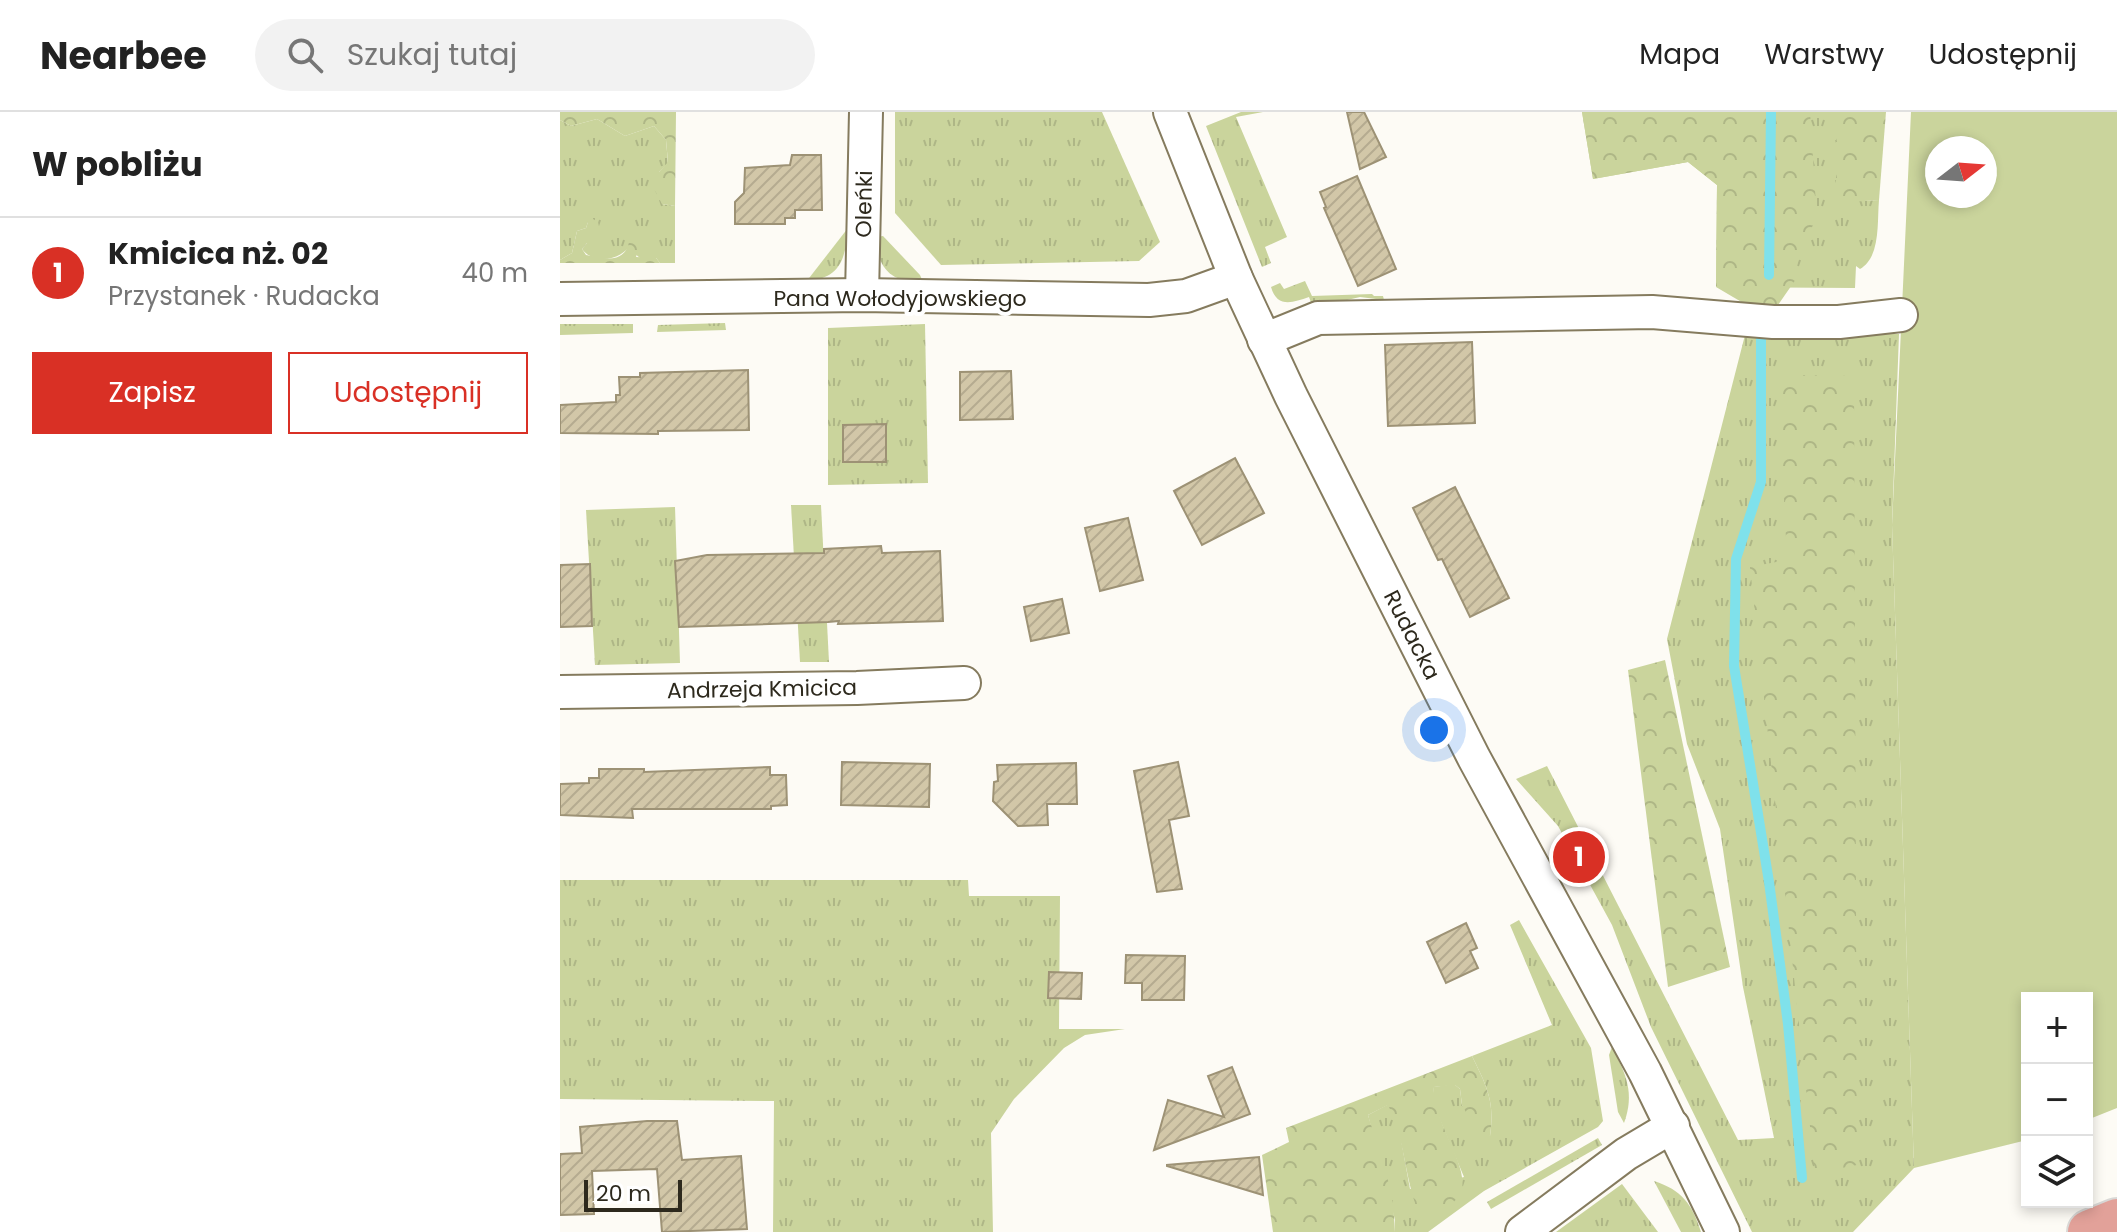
<!DOCTYPE html>
<html lang="pl">
<head>
<meta charset="utf-8">
<style>
	:root { --surface:#fff; --page:#f2f2f2; --text:#222; --muted:#767676; --line:#e0e0e0; --accent:#d93025 }
	body { margin:0; font-family:Poppins,sans-serif; background:var(--page); color:var(--text) }
	.controls { position:absolute; right:24px; bottom:24px; display:grid; overflow:hidden; border-radius:0px; box-shadow:0 4px 12px #0003 }
	.controls button { width:72px; height:72px; display:grid; place-items:center; padding:0; border:0; border-bottom:2px solid var(--line); background:var(--surface); color:var(--text); font:40px sans-serif }
	.compass { position:absolute; left:1365px; top:24px; width:72px; height:72px; border-radius:50%; background:var(--surface); box-shadow:0 4px 12px #0003; rotate:73deg }
	.scale { position:absolute; left:24px; bottom:20px; width:98px; box-sizing:border-box; padding-left:8px; border:4px solid #2d291d; border-top:0; font-size:22px; line-height:28px; white-space:nowrap; color:#2d291d; -webkit-text-stroke:6px #fff; paint-order:stroke }
	.you { position:absolute; left:874px; top:618px; width:28px; height:28px; margin:-20px; border:6px solid #fff; border-radius:50%; background:#1a73e8; box-shadow:0 0 0 12px #1a73e833 }
	.badge { display:grid; place-items:center; width:52px; height:52px; border-radius:50%; background:var(--accent); color:#fff; font-size:26px; font-weight:700 }
	.pin { position:absolute; translate:-50% -50%; border:4px solid #fff; box-shadow:0 2px 8px #0006 }
	.list { margin:0; padding:0; list-style:none }
	h2 { display:flex; justify-content:space-between; align-items:center; height:104px; margin:0; padding:0 32px; font-size:34px }
	h2 small { font-size:26px; font-weight:400; color:var(--muted) }
	.list li { display:grid; grid-template-columns:52px 1fr auto; gap:24px; align-items:center; box-sizing:border-box; height:112px; padding:0 32px; border-top:2px solid var(--line) }
	.list b { display:block; font-size:30px; white-space:nowrap }
	.list p { margin:0; font-size:26px; white-space:nowrap; color:var(--muted) }
	.list em { font-size:26px; font-style:normal; color:var(--muted) }
	.actions { display:flex; gap:16px; padding:24px 32px }
	.actions a { flex:1; padding:18px 0; border:2px solid var(--accent); border-radius:0px; text-align:center; font-size:28px; color:var(--accent) }
	.actions .main { background:var(--accent); color:#fff }
	.icon { flex:none; width:44px; height:44px; fill:none; stroke:currentColor; stroke-width:2; stroke-linecap:round; stroke-linejoin:round }
	.map { position:relative; flex:none; width:1557px; height:1120px; overflow:hidden }
	header { display:flex; align-items:center; gap:48px; box-sizing:border-box; height:112px; padding:0 40px; background:var(--surface); border-bottom:2px solid var(--line) }
	header strong { font-size:38px }
	nav { display:flex; gap:44px; margin-inline-start:auto; font-size:28px }
	.search { width:560px; height:72px; background:var(--page); display:flex; align-items:center; gap:20px; box-sizing:border-box; padding:0 28px; border-radius:44px; color:var(--muted); font-size:30px }
	main { display:flex }
	aside { flex:1; background:var(--surface) }
	.map>svg:first-child { display:block }
</style>
</head>
<body>
<header>
<strong>Nearbee</strong>
<div class="search"><svg class="icon" aria-label="search" viewBox="0 0 24 24"><circle cx="10" cy="10" r="6"/><path d="M15 15l6 6"/></svg>Szukaj tutaj</div>
<nav><a>Mapa</a><a>Warstwy</a><a>Udostępnij</a></nav>
</header>
<main>
<aside>
<h2>W pobliżu<small></small></h2>
<ul class="list">
<li><span class="badge">1</span><div><b>Kmicica nż. 02</b><p>Przystanek · Rudacka</p></div><em>40 m</em></li>
</ul>
<div class="actions"><a class="main">Zapisz</a><a>Udostępnij</a></div>
</aside>
<div class="map">
<svg width="1557" height="1120" viewBox="0 0 1557 1120">
	<defs>
		<pattern id="grass-tufts" width="24" height="20" patternUnits="userSpaceOnUse" patternTransform="scale(2)"><rect width="24" height="20" fill="#cad49c"/><path d="M3 7l-1-3M5 7V3M7 7l1-3M15 17l-1-3M17 17v-4M19 17l1-3" fill="none" stroke="#aeb686"/></pattern>
		<pattern id="forest-crowns" width="20" height="18" patternUnits="userSpaceOnUse" patternTransform="scale(2)"><rect width="20" height="18" fill="#cad49c"/><path d="M2 6a3 3 0 1 1 6 0M12 15a3 3 0 1 1 6 0" fill="none" stroke="#aeb686"/></pattern>
		<pattern id="building-hatch" width="6" height="6" patternUnits="userSpaceOnUse" patternTransform="scale(2)"><rect width="6" height="6" fill="#d2c7a8"/><path d="M-1 1l2-2M0 6l6-6M5 7l2-2" fill="none" stroke="#b5ab90"/></pattern>
	</defs>
	<rect width="100%" height="100%" fill="#fdfbf5"/>
	<g fill="url(#grass-tufts)">
		<polygon points="335,0 542,0 600,130 579,149 381,153 335,101"/>
		<polygon points="681,0 703,0 676,5 727,125 705,135 711,151 702,155 646,14"/>
		<path d="M1022,0H1301L1299,89L1319,88C1317,110 1321,145 1300,157L1296,154L1295,176L1156,175L1157,73L1128,50L1033,67Z"/>
		<path d="M37,7L65,24L94,14L106,28L108,51L99,60L102,92L115,94V151H100L96,146H80L68,136C57,149 33,152 22,137L27,131L28,110L26,116L17,119L12,141L0,148V8L11,14Z"/>
		<path d="M288,116C285,147 282,165 246,170Z"/>
		<path d="M323,124L360,163L363,170C330,171 318,156 315,125Z"/>
		<path d="M745,169L752,184L812,182L814,184H823L824,188L800,185L753,196L749,185C732,191 717,196 711,175L720,171L724,177Z"/>
		<polygon points="165,211 166,218 97,220 98,213"/>
		<polygon points="0,212 73,212 73,221 0,223"/>
		<polygon points="365,212 368,371 268,373 268,216"/>
		<polygon points="1339,222 1332,413 1354,1056 1293,1120 1192,1120 1091,915 1052,813 998,714 956,667 987,654 1178,1028 1214,1026 1183,875 1160,717 1127,632 1107,527 1185,223"/>
		<polygon points="231,393 261,393 269,550 240,550"/>
		<polygon points="115,395 120,551 35,553 26,398"/>
		<polygon points="0,768 408,768 409,784 500,784 499,917 565,917 525,923 504,936 454,987 431,1021 433,1120 213,1120 214,989 0,987"/>
		<path d="M959,808L1031,936L1043,1009L1038,1015L924,1079L868,1120H834L835,1108L808,1003L829,992L839,1017L850,1077L904,1065L873,991L874,975L894,972L900,977L902,993L930,1024C935,989 927,975 912,944L992,913L950,813Z"/>
		<path d="M1052,935C1066,962 1075,981 1064,1011L1058,1000L1049,943Z"/>
		<polygon points="1038,1026 1042,1033 931,1097 927,1090"/>
		<path d="M1094,1069C1122,1078 1132,1092 1141,1120H1121Z"/>
		<polygon points="1062,1072 1098,1120 996,1120"/>
	</g>
	<g fill="url(#forest-crowns)">
		<polygon points="0,0 116,0 115,94 102,92 93,75 99,60 108,50 106,28 94,14 65,24 37,7 11,14 0,8"/>
		<polygon points="1022,0 1250,0 1257,108 1239,133 1236,167 1218,193 1190,195 1156,175 1157,73 1128,50 1033,67"/>
		<polygon points="1276,0 1326,0 1319,88 1276,91"/>
		<path d="M16,102L28,104L38,110L40,119L37,128L27,131L22,137L26,143C43,146 64,153 69,130H76L79,136L76,145L96,146L100,151H0V148L12,141L17,119L26,116L28,110L15,108L12,105Z"/>
		<polygon points="1218,263 1294,264 1297,1053 1255,1061 1190,455 1227,448"/>
		<polygon points="1105,548 1170,855 1108,875 1068,558"/>
		<path d="M912,944C927,975 935,989 930,1024L918,1022L902,993L900,977L895,973L874,975C871,1008 913,1057 900,1082C897,1088 888,1095 883,1100L858,1099C844,1064 845,1026 828,993L808,1003C819,1040 837,1082 834,1120H713L702,1043L729,1030L726,1016Z"/>
	</g>
	<path fill="#cad49c" fill-rule="evenodd" d="M1351,0H1557V996L1527,1008V886H1467V1028L1354,1056L1332,413ZM1377,36H1425V84H1377Z"/>
	<g fill="none" stroke-linecap="round" stroke-linejoin="round">
		<g stroke="#7fe1eb" stroke-width="10">
			<polyline points="1209,163 1211,0"/>
			<polyline points="1201,227 1201,370 1176,447 1174,554 1209,770 1228,912 1242,1066"/>
		</g>
	</g>
	<g fill="url(#building-hatch)" stroke="#9d9275" stroke-width="2">
		<polygon points="787,0 804,0 826,45 800,57"/>
		<polygon points="232,43 261,43 262,98 235,98 235,106 225,106 225,112 175,112 175,90 184,81 185,56 230,53"/>
		<polygon points="797,64 836,157 798,174 764,96 766,95 760,80"/>
		<polygon points="912,230 915,311 828,314 825,233"/>
		<polygon points="188,258 189,318 98,319 98,322 0,321 0,293 56,290 56,283 60,283 59,265 80,265 80,261"/>
		<polygon points="451,259 453,307 400,308 400,260"/>
		<polygon points="326,312 326,350 283,350 283,313"/>
		<polygon points="675,346 704,401 642,433 614,379"/>
		<polygon points="895,375 949,486 910,505 882,447 878,448 853,396"/>
		<polygon points="568,406 583,468 540,479 525,416"/>
		<polygon points="321,434 322,441 380,439 383,509 278,512 279,509 268,510 119,515 115,449 147,443 264,441 264,437"/>
		<polygon points="30,452 32,514 0,515 0,453"/>
		<polygon points="502,487 509,521 471,529 464,495"/>
		<polygon points="282,650 370,652 369,695 281,693"/>
		<polygon points="618,650 629,704 609,708 622,777 597,780 574,659"/>
		<polygon points="516,651 517,692 487,692 488,713 458,714 433,689 434,670 438,669 437,653"/>
		<polygon points="210,655 210,663 226,663 227,693 211,694 211,697 72,697 73,706 0,703 0,672 29,671 29,666 39,666 39,657 84,657 84,660"/>
		<polygon points="906,811 917,836 910,839 918,856 886,871 867,830"/>
		<polygon points="566,843 625,844 624,888 582,888 582,871 565,871"/>
		<polygon points="489,860 522,861 521,887 488,886"/>
		<polygon points="672,955 690,1002 594,1038 608,988 664,1005 648,964"/>
		<polygon points="87,1009 117,1009 122,1048 181,1044 187,1117 102,1120 97,1057 32,1059 34,1102 0,1103 0,1042 22,1041 20,1015"/>
		<polygon points="699,1045 703,1083 607,1054 607,1053"/>
	</g>
	<g fill="none" stroke-linecap="round" stroke-linejoin="round">
		<defs>
			<g id="street">
				<polyline points="610,0 676,166 731,284 914,646 1085,960 1163,1120"/>
				<polyline points="302,183 306,0"/>
				<polyline points="0,187 302,183 589,188 626,184 676,166"/>
				<polyline points="704,228 758,206 1092,200 1213,210 1279,210 1341,203"/>
				<polyline points="0,580 297,576 404,571"/>
				<polyline points="962,1120 1066,1042 1113,1014"/>
			</g>
			<polyline id="primary" points="1530,1120 1557,1109"/>
		</defs>
		<use href="#street" stroke="#857b5e" stroke-width="36"/>
		<use href="#primary" stroke="#d9d8d6" stroke-width="48"/>
		<use href="#street" stroke="#fff" stroke-width="32"/>
		<use href="#primary" stroke="#e2a199" stroke-width="44"/>
	</g>
	<g text-anchor="middle" dominant-baseline="central" stroke-width="8" stroke-linejoin="round" paint-order="stroke">
		<g font-size="22" fill="#2d291d" stroke="#fff">
			<text transform="translate(304 92) rotate(-89)">Oleńki</text>
			<text x="340" y="186">Pana Wołodyjowskiego</text>
			<text transform="translate(852 523) rotate(63)">Rudacka</text>
			<text transform="translate(202 577) rotate(-1)">Andrzeja Kmicica</text>
		</g>
	</g>
</svg>
<div class="controls">
<button>+</button>
<button>−</button>
<button><svg class="icon" aria-label="layers" viewBox="0 0 24 24"><path d="M12 4l9 5-9 5-9-5zM3 14l9 5 9-5"/></svg></button>
</div>
<svg class="compass" viewBox="-18 -18 36 36"><path d="M0-13l5 13h-10z" fill="#e53935"/><path d="M0 13l5-13h-10z" fill="#767676"/></svg>
<div class="scale">20 m</div>
<div class="you"></div>
<div class="pin badge" style="left:1019px;top:745px">1</div>
</div>
</main>
</body>
</html>
